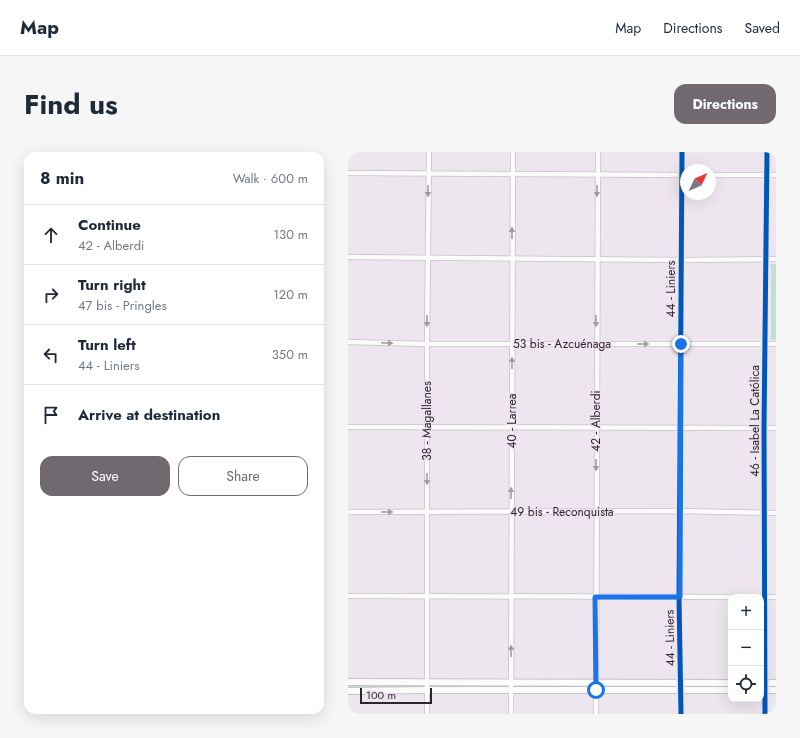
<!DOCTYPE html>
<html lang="en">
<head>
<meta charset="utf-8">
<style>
	:root { --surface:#fff; --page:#f6f6f7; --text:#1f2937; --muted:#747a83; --line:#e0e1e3; --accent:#706a70 }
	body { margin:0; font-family:Jost,sans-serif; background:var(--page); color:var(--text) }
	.controls { position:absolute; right:12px; bottom:12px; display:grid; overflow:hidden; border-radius:8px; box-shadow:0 4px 16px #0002 }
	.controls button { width:36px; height:36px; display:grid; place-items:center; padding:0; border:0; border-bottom:1px solid var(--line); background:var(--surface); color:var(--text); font:20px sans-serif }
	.compass { position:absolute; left:332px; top:12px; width:36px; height:36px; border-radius:50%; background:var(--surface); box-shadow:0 4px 16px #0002; rotate:46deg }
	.scale { position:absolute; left:12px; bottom:10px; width:72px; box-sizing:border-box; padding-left:4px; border:2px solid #2c272c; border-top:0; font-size:11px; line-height:14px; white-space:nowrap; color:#2c272c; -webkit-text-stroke:3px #f0e3f1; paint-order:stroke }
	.stop { position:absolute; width:12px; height:12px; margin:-9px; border:3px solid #1a73e8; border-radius:50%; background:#fff }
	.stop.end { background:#1a73e8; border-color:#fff; box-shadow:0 1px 4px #0008 }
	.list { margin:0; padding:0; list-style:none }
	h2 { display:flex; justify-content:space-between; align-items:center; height:52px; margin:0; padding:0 16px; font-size:17px }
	h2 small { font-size:13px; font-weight:400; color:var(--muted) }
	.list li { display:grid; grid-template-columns:26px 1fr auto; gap:12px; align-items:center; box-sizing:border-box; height:60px; padding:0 16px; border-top:1px solid var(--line) }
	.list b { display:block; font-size:15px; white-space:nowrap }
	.list p { margin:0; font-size:13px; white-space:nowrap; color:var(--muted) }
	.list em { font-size:13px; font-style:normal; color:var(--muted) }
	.actions { display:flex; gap:8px; padding:12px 16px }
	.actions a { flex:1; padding:9px 0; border:1px solid var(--accent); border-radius:12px; text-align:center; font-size:14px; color:var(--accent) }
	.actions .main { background:var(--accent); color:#fff }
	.icon { flex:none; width:22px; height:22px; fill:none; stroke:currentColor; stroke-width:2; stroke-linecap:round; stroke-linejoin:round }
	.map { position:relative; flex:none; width:428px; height:562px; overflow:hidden; border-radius:12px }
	header { display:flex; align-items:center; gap:24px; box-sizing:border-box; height:56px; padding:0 20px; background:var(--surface); border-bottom:1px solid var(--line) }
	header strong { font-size:19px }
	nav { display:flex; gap:22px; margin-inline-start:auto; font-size:14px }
	.intro { display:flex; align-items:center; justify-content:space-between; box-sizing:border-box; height:96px; padding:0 24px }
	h1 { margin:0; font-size:28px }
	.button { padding:10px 18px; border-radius:12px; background:var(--accent); color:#fff; font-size:14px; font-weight:700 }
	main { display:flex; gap:24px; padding:0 24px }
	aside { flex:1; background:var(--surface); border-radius:12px; box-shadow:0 4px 16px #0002 }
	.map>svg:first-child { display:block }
</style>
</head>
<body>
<header>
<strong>Map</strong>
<nav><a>Map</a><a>Directions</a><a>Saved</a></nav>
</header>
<div class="intro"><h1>Find us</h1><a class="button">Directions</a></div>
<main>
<aside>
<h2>8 min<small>Walk · 600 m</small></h2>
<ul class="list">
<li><svg class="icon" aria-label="ahead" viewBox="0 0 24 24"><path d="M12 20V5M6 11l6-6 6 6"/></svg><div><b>Continue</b><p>42 - Alberdi</p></div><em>130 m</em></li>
<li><svg class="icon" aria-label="right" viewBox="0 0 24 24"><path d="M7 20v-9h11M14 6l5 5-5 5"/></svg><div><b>Turn right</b><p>47 bis - Pringles</p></div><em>120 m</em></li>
<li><svg class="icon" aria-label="left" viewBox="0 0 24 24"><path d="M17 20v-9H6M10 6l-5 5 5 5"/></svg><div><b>Turn left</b><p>44 - Liniers</p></div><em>350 m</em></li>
<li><svg class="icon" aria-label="arrive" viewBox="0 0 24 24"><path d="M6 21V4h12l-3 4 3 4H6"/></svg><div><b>Arrive at destination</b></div></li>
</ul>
<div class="actions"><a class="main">Save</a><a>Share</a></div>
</aside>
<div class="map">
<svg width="428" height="562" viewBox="0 0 428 562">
	<rect width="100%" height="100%" fill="#ede6ee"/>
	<g fill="#bae3d0">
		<rect x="423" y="112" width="5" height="76"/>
		<rect x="2" y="533" width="69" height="2"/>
		<rect x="86" y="533" width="70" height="2"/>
		<rect x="171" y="533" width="69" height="2"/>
		<polygon points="255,533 325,534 325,536 255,535"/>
	</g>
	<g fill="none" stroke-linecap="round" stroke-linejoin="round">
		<defs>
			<g id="minor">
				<polyline points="0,21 338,23"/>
				<polyline points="362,23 428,23"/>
				<polyline points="0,105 333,108 428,107"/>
				<polyline points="0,190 79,192 428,192"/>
				<polyline points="0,275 428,276"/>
				<polyline points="0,360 332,359 428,361"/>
				<polyline points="0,444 428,445"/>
				<polyline points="79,562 79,192 81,0"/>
				<polyline points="163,562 165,0"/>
				<polyline points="248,562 250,0"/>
				<polyline points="333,562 331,445 334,0"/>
				<polyline points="417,562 416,276 419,0"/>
			</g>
			<g id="secondary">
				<polyline points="0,530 383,531"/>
				<polyline points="413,531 428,531"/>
				<polyline points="413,538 428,538"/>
				<polyline points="0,539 79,538 383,538"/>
			</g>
		</defs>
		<use href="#minor" stroke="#c5c0c6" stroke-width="6"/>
		<use href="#secondary" stroke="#c5c0c6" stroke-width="8"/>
		<g stroke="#cbc9cc" stroke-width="1" stroke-dasharray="1 3" stroke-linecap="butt">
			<polyline points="422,112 428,118"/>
			<polyline points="423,187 428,182"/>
		</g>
		<use href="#minor" stroke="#fcfbfc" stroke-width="4.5"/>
		<use href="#secondary" stroke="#fcfbfc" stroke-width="6"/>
		<defs>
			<g id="cycleway">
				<polyline points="333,562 331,445 334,0"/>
				<polyline points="417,562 416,276 419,0"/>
			</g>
		</defs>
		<use href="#cycleway" stroke="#f0e3f1" stroke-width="8"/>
		<use href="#cycleway" stroke="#0057b8" stroke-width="5"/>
	</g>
	<defs><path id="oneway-solid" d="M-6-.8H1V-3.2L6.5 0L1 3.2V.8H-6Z"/></defs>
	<g fill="#9e9c9e">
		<use href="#oneway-solid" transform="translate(80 39) rotate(91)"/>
		<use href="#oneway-solid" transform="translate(249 39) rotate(91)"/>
		<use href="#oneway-solid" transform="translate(164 81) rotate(-90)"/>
		<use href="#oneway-solid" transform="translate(79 169) rotate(90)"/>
		<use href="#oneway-solid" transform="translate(248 169) rotate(90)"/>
		<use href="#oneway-solid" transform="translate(39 191) rotate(2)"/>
		<use href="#oneway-solid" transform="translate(295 192)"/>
		<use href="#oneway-solid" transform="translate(164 211) rotate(-90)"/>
		<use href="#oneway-solid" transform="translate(248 313) rotate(90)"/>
		<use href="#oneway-solid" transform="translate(79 327) rotate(90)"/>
		<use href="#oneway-solid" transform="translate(163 341) rotate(-89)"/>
		<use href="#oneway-solid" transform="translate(39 360)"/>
		<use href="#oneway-solid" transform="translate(163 499) rotate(-90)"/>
	</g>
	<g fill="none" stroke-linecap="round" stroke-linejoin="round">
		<polyline stroke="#1a73e8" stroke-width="5" points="248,538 247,445 332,445 333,192"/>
	</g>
	<g text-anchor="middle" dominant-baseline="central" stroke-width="3" stroke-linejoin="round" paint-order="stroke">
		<g font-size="12" fill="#2c272c" stroke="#f0e3f1">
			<text transform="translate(323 137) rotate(-90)">44 - Liniers</text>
			<text x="214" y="192">53 bis - Azcuénaga</text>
			<text transform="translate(79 269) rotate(-90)">38 - Magallanes</text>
			<text transform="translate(164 269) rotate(-90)">40 - Larrea</text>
			<text transform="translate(248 269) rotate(-90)">42 - Alberdi</text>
			<text transform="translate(407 269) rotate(-90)">46 - Isabel La Católica</text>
			<text x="214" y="360">49 bis - Reconquista</text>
			<text transform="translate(322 486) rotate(-91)">44 - Liniers</text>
		</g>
	</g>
</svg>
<div class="controls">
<button>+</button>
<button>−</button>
<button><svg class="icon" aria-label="locate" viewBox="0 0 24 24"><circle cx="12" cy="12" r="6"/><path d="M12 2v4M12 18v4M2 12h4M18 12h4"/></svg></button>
</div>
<svg class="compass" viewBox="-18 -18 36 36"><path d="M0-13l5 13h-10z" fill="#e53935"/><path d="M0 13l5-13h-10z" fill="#747a83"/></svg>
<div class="scale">100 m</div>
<div class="stop" style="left:248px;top:538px"></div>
<div class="stop end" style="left:333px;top:192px"></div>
</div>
</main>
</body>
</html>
